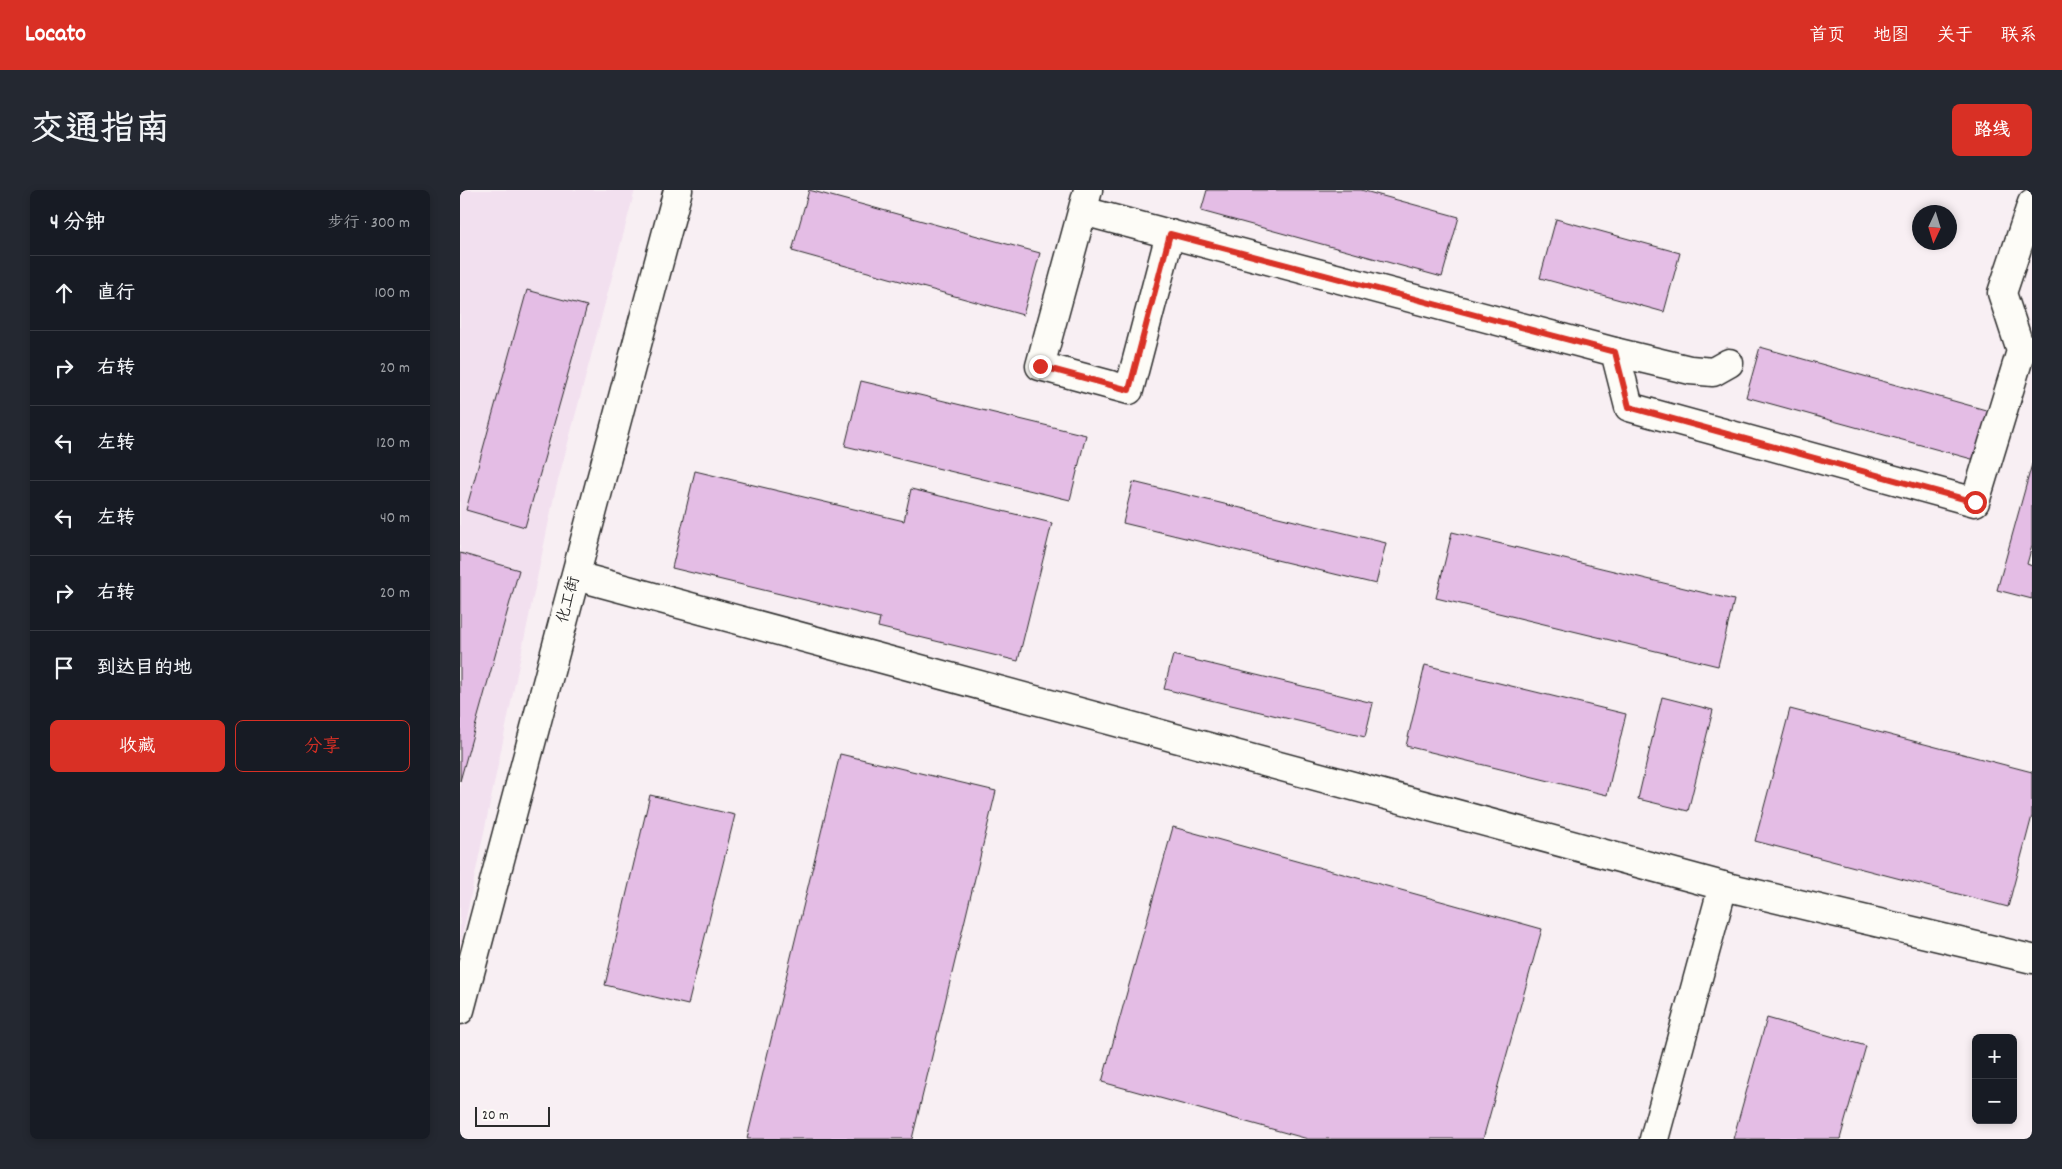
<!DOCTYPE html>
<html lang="zh">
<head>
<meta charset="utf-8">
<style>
	:root { --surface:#171b24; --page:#242831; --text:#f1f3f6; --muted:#9ea1a6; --line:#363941; --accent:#d93025 }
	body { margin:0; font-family:Dekko,"LXGW WenKai TC",sans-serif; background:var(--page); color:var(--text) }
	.controls { position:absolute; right:15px; bottom:15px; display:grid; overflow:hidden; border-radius:8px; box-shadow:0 2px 8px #0003 }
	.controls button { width:45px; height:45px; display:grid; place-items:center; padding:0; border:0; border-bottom:1px solid var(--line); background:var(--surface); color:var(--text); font:25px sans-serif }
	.compass { position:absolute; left:1452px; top:15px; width:45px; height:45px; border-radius:50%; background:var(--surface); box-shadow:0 2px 8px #0003; rotate:184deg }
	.scale { position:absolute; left:15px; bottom:12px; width:75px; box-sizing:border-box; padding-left:5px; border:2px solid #2b2b2b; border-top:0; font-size:14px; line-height:18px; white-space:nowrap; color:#2b2b2b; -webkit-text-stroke:4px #fdfcf7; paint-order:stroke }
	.stop { position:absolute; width:15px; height:15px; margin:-11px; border:4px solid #d93025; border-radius:50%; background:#fff }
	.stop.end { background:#d93025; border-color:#fff; box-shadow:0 1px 5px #0008 }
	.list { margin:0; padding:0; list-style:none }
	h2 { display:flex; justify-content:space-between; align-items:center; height:65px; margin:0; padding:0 20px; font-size:21px }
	h2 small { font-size:16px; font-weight:400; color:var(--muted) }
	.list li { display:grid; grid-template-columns:32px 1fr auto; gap:15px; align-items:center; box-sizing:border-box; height:75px; padding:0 20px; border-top:1px solid var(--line) }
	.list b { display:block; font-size:19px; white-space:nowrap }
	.list em { font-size:16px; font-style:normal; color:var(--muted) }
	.actions { display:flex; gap:10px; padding:15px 20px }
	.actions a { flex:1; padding:11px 0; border:1px solid var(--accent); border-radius:8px; text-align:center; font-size:18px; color:var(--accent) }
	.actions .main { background:var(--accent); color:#fff }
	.icon { flex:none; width:28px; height:28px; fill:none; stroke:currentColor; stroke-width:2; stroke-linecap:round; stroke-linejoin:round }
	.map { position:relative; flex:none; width:1572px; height:949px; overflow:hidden; border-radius:8px }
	header { display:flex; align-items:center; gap:30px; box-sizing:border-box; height:70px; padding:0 25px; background:var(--accent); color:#fff }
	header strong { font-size:24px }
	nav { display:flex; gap:28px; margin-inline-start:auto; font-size:18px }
	.intro { display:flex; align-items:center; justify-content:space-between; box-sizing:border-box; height:120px; padding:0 30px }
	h1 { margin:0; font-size:35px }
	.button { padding:12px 22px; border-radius:8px; background:var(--accent); color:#fff; font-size:18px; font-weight:700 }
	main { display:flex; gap:30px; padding:0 30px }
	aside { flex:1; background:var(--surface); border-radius:8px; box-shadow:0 2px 8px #0003 }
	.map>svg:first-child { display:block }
</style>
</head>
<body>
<header>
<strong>Locato</strong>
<nav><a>首页</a><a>地图</a><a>关于</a><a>联系</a></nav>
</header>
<div class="intro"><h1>交通指南</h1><a class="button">路线</a></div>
<main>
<aside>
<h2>4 分钟<small>步行 · 300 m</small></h2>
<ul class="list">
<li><svg class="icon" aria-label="ahead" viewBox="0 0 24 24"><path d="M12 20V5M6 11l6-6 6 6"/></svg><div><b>直行</b></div><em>100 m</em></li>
<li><svg class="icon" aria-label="right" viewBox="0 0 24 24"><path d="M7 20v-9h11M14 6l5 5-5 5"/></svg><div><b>右转</b></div><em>20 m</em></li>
<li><svg class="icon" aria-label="left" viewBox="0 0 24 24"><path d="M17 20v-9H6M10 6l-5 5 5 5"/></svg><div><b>左转</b></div><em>120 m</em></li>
<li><svg class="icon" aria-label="left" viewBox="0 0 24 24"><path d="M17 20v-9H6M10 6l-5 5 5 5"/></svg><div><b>左转</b></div><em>40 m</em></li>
<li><svg class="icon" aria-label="right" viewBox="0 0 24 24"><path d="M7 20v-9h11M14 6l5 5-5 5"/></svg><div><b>右转</b></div><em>20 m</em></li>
<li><svg class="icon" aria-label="arrive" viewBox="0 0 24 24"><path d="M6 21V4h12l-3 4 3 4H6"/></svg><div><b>到达目的地</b></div></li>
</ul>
<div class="actions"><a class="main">收藏</a><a>分享</a></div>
</aside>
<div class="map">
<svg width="1572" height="949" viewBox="0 0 1572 949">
	<rect width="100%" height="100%" fill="#f8eff3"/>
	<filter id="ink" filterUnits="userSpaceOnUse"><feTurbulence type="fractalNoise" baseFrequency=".02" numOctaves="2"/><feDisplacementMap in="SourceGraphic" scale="10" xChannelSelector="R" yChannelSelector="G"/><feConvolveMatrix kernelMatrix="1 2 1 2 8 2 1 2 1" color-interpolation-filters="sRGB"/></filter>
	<g filter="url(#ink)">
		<polygon fill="#f2e0ef" points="0,0 175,0 95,302 0,757"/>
		<g fill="#e4bde5" stroke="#2b2b2b">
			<polygon points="349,0 580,63 563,125 332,61"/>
			<polygon points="747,0 901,0 999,27 982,87 741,21"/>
			<polygon points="1096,29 1220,63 1204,122 1080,88"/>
			<polygon points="67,100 127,116 65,337 6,320"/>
			<polygon points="1300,157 1533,222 1519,271 1286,207"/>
			<polygon points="401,191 626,245 610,310 385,256"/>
			<polygon points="1572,274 1572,356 1567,374 1572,376 1572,409 1537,400"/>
			<polygon points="235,281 444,331 451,299 592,333 558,471 418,437 420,428 212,378"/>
			<polygon points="673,292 926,353 916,394 663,333"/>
			<polygon points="992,342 1274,410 1258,476 976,408"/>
			<polygon points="0,363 59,380 0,591"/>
			<polygon points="713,465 913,513 905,547 704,499"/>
			<polygon points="965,475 1166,524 1147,605 946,556"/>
			<polygon points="1202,507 1253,520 1228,621 1178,609"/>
			<polygon points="1330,519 1572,582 1572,626 1548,717 1295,651"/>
			<polygon points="380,564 536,601 452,949 287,949"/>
			<polygon points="190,605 275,625 228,815 145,795"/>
			<polygon points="713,637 1082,739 1023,949 848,949 642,892"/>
			<polygon points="1307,828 1406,856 1380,949 1273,949"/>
		</g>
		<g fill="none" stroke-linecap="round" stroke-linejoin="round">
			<defs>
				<g id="minor">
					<polyline points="628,0 580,176 669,200 710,44"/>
					<polyline points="623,21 1155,162 1169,217 1515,312 1561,161 1542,103 1572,13"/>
					<polyline points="1155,162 1230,180 1253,182 1269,173"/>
					<polyline points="116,386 1263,696 1572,769"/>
					<polyline points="0,820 218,0"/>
					<polyline points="1194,949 1263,696"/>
				</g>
			</defs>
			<use href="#minor" stroke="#2b2b2b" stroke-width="31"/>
			<use href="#minor" stroke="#fdfcf7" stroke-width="28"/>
		</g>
	</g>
	<g fill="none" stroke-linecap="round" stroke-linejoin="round" filter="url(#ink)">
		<polyline stroke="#d93025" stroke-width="6" points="580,176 669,200 710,44 1155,162 1169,217 1515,312"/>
	</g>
	<g text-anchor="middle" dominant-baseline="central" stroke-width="4" stroke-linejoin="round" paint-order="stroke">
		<g font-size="16" fill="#2b2b2b" stroke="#fdfcf7">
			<text transform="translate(109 410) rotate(-75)">化工街</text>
		</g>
	</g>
</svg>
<div class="controls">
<button>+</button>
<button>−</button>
</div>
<svg class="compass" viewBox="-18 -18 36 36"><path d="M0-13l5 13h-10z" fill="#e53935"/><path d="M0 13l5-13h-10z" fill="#9ea1a6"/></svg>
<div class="scale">20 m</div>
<div class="stop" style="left:1515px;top:312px"></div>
<div class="stop end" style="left:580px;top:176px"></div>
</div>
</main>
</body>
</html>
